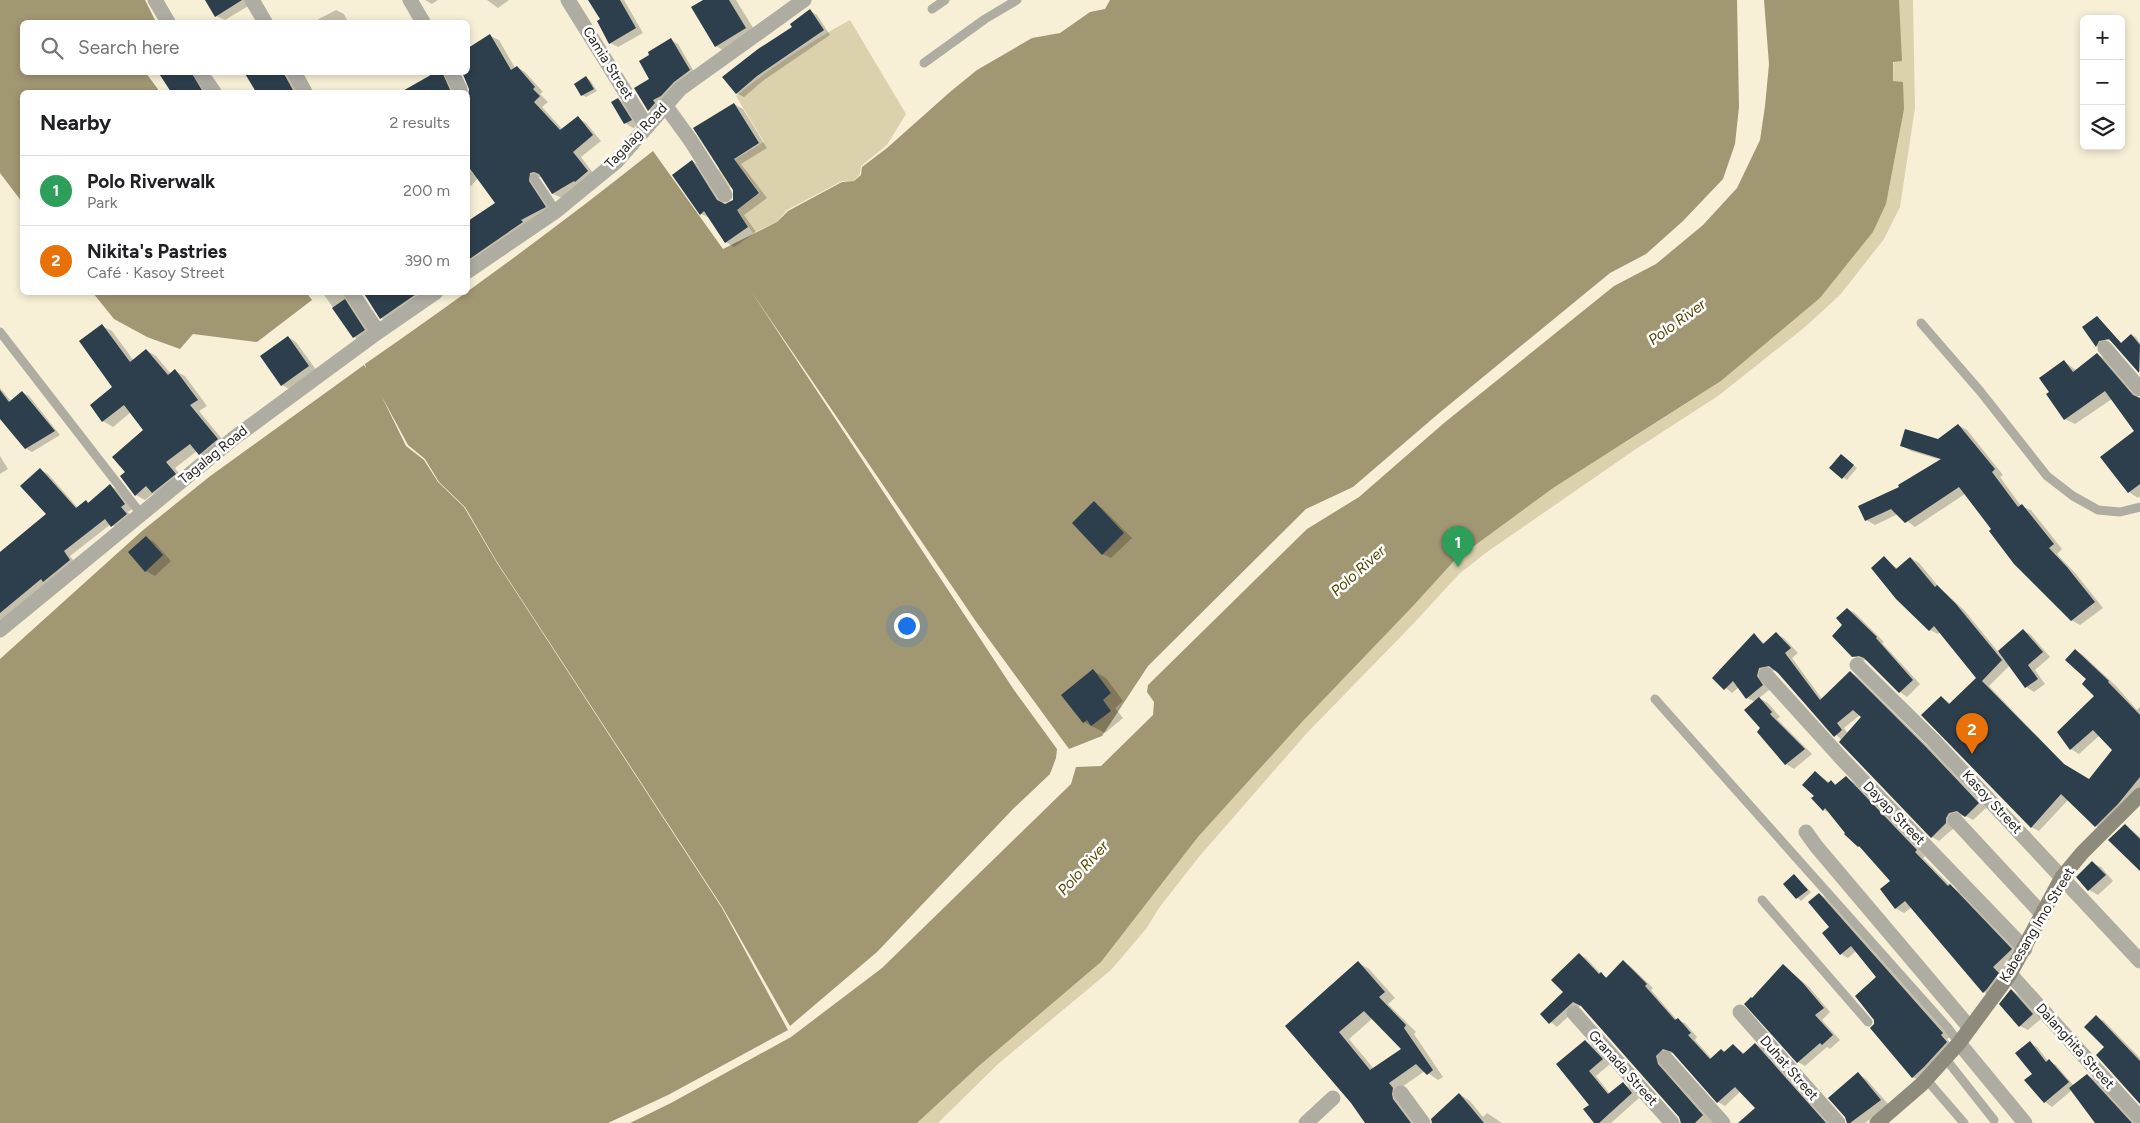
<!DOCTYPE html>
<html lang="en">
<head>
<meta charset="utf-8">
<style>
	:root { --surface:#fff; --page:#f2f2f2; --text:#202124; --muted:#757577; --line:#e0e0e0; --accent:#2563eb }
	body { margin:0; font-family:Figtree,sans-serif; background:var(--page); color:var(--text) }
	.controls { position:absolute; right:15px; top:15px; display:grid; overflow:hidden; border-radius:8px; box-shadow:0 2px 8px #0003 }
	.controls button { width:45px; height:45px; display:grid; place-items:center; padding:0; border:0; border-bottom:1px solid var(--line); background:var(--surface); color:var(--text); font:25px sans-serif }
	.you { position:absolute; left:906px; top:625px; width:18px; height:18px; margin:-12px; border:4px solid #fff; border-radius:50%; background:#1a73e8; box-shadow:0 0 0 8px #1a73e833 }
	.badge { display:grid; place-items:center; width:32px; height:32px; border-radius:50%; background:var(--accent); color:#fff; font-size:16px; font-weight:700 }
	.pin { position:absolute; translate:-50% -41px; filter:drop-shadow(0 1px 2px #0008) }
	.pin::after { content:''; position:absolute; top:26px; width:18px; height:15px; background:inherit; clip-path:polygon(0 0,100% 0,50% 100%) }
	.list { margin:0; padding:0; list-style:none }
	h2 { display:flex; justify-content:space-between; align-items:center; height:65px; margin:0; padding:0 20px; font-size:21px }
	h2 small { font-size:16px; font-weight:400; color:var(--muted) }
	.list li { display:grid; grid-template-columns:32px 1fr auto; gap:15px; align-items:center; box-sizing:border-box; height:70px; padding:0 20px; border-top:1px solid var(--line) }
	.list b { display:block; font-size:19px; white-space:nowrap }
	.list p { margin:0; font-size:16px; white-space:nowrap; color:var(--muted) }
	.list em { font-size:16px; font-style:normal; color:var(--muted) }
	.icon { flex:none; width:28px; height:28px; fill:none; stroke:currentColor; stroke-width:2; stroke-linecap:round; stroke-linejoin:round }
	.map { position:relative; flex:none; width:2140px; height:1123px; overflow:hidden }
	.search { position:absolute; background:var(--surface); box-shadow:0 2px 8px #0003; left:20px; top:20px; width:450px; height:55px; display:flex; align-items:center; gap:12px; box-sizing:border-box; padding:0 18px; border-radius:8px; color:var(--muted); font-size:19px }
	.panel { position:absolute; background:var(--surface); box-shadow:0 2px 8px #0003; left:20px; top:90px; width:450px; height:205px; border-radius:8px }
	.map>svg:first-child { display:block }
</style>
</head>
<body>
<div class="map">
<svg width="2140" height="1123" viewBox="0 0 2140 1123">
	<rect width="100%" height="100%" fill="#f7f0d7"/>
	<g fill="#dcd1ad">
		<polygon points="1895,0 1913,0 1915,108 1900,207 1884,239 1840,295 1805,327 1718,396 1633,451 1487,552 1459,574 1415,622 1306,734 1198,858 1159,908 1146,929 1111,970 998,1064 938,1123 917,1123 980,1065 1101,962 1198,837 1302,722 1414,605 1455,560 1511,518 1513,510 1629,440 1721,381 1820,298 1873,232 1886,204 1893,82"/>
		<path d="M850,20L906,114L887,145L861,166L860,174L854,181H842L787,210L777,222L753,233L737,210L760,193L747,176L727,190L714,172L764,142L736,96C771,67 810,42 850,20Z"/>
	</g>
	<g fill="#a29773">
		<polygon points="0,0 145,0 156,22 22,22 22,72 146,73 160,92 22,92 22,202 0,173"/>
		<path d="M1110,0H1737L1739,107L1735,144L1723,179L1683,221L1646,254L1610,273L1438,414L1353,487L1306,509L1148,666L1102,736L1069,749L977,623L751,291L1014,690L1057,749L1056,758L1050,774L1013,809L877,952L790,1026L723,908L497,562L465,507L439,482L425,459L408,445L381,395L406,446L424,460L438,482L464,507L497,563L722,908L788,1030L668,1095L608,1123H0V659L142,531L209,477L364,365L366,368L365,364C463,296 559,226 653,151L723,249L777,222L788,211L842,182L854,181L861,175L862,167L887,148L950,92L977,70L1032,38L1060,33L1090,12L1105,9Z"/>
		<polygon points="1764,0 1899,0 1902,61 1893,62 1893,81 1903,82 1904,109 1886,204 1873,232 1820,298 1721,381 1553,488 1455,560 1414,605 1302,722 1198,837 1101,962 980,1065 917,1123 630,1123 671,1103 791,1037 882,968 1071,784 1076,767 1101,766 1153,715 1154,702 1147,692 1148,685 1307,529 1359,497 1444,423 1614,286 1656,264 1703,225 1737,188 1760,140 1765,106 1769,64"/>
		<polygon points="306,292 312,300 257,342 193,334 180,349 147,337 114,319 93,293"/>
	</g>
	<g fill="#0003" fill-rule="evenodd">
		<polygon points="207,0 247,0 250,5 225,20 216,16"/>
		<polygon points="425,0 438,0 432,4"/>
		<polygon points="487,0 509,0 498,8"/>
		<polygon points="590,0 624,0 643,33 618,47 610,43 602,19"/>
		<polygon points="706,0 736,0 758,36 729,54 716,46"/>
		<polygon points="336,10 344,14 348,22 313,22"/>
		<polygon points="810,11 817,15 830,35 764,80 744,97 736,93"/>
		<polygon points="490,36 499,40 515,68 517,67 525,72 543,92 540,94 548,102 542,107 563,130 578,118 586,123 601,141 581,157 596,177 562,198 553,194 542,176 538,178 553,211 468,272 468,223 497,204 478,178 471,186 468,184 468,119 485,103 484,101 468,111 468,98 471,93 468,72 468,49"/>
		<polygon points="671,40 678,44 696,75 656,114 649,110 651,80"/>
		<polygon points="159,72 196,72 207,92 172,92"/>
		<polygon points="251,72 288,72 300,92 260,92 256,90"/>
		<polygon points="438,72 446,72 456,92 401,92"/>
		<polygon points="586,78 590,80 597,91 586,97 582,95"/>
		<polygon points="618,99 626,104 639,125 633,128 625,123"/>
		<polygon points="734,104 743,109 767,148 741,164 767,198 744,215 756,232 734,247 726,242 710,218 701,214 692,161 700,166 725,206 734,200 734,190 695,128"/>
		<polygon points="322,292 351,292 372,334 362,342 354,337"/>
		<polygon points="364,292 421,292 425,298 389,322 381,318"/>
		<polygon points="2097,317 2122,344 2132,335 2136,337 2140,343 2140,372 2114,342 2107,340 2102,343 2100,348 2097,346 2084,327"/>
		<polygon points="102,326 112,331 134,361 146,350 156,356 171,374 175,371 185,376 207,406 199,411 227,445 209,459 197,451 175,468 184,480 162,498 154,493 145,500 136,495 127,472 145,430 131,412 113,427 103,421 91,406 114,387"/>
		<polygon points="288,337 296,342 317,371 291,390 282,385"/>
		<polygon points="2097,354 2107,360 2140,399 2140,496 2138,498 2129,492 2136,431 2112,399 2075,424 2065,419 2065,362 2077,371"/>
		<polygon points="0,388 11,401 22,392 29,396 60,435 32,452 25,448 0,417"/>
		<polygon points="1958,425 1967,430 2003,475 2000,477 2021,506 2031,510 2062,549 2057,554 2076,574 2103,608 2080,625 2071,620 1965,494 1915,527 1898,514 1875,525 1866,520 1901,488 1941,460 1911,451 1902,446 1939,441"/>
		<polygon points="0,456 8,469 0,474"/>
		<polygon points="1845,458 1857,468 1847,480 1831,468"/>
		<polygon points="40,470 48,474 78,508 86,501 89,503 110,486 118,490 132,509 128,512 133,519 119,530 111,524 70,556 77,565 0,629 0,552 48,515"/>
		<polygon points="1094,503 1102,508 1132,538 1111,558 1103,554"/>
		<polygon points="146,537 154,542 171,561 155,576 146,571 130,552"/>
		<polygon points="1884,558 1898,569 1911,558 1919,563 1939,587 1964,610 1999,653 2023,630 2031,635 2050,657 2035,670 2045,684 2034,692 2026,687 2010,665 1989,686 2067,767 2089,781 2114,750 2100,735 2079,754 2071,749 2059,732 2096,696 2075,650 2083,655 2116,686 2137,710 2140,707 2140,791 2103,831 2096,826 2068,800 2039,831 2031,827 1941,697 1951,704 1978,678 1940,632 1938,634 1930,630"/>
		<polygon points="1847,609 1855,613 1884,642 1882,643 1920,684 1907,697 1900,692 1867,660 1861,661 1853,656 1844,625"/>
		<path d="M1776,634L1784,638L1798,653L1792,658L1822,699L1850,672L1858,677L1934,752L1986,808L1973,820L1964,815L1957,817L1954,828L1939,841L1932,837L1776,670L1767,672L1769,690L1759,698L1768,703L1780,717L1777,719L1812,754L1794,769L1786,764L1762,728L1755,702L1747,698L1739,687L1732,693L1714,678L1754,635L1765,644ZM1860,715L1862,717L1848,734L1844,728Z"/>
		<polygon points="1093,671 1106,678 1123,701 1115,708 1123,718 1105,733 1084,722"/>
		<polygon points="1815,772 1830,783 1831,781 1837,785 1846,778 1855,783 1925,856 1923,858 1952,887 1959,891 2020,955 2001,973 2007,979 1992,997 1984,992 1912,907 1904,913 1895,908 1892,881 1864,850 1858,846 1832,814 1824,810 1816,796"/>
		<polygon points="2125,825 2140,837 2140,869"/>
		<polygon points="2092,863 2101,867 2113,881 2098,895 2089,890 2077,877"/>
		<polygon points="1794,875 1811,892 1801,901 1784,884"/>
		<polygon points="1819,894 1826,898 1950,1037 1947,1039 1953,1047 1920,1081 1912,1077 1875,1025 1877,977 1856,951 1848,958 1841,954"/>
		<polygon points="1579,954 1586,958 1601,974 1608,978 1623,962 1630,966 1653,988 1651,990 1677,1020 1685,1023 1697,1037 1695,1040 1712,1059 1722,1050 1725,1052 1733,1045 1745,1054 1755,1044 1762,1048 1828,1123 1740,1123 1757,1108 1741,1091 1725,1106 1718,1102 1674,1053 1666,1054 1663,1060 1665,1069 1713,1123 1681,1123 1680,1116 1581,1005 1557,1027 1541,1014 1564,992"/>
		<path d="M1359,963L1369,969L1395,998L1388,1004L1416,1032L1414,1034L1443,1077L1438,1080L1425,1071L1399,1089L1416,1123H1370L1287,1026ZM1373,1018L1403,1049L1374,1069L1349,1039Z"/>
		<polygon points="1783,966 1809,987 1830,1012 1822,1020 1840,1040 1830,1049 1827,1047 1805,1066 1798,1062 1753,999"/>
		<polygon points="2011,990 2019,995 2041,1019 2028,1030 2020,1026"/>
		<polygon points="2096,1017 2104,1021 2140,1058 2140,1102 2106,1047"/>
		<polygon points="1585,1041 1593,1046 1610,1064 1596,1076 1610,1094 1623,1084 1631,1088 1639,1098 1611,1123 1596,1123 1591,1105"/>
		<polygon points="2030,1043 2037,1047 2048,1061 2056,1065 2074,1086 2087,1075 2096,1080 2135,1123 2098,1123 2072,1090 2052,1107 2045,1102 2033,1074"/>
		<polygon points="1858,1074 1866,1079 1889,1105 1865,1123 1848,1123"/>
		<polygon points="1459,1094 1470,1101 1483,1117 1487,1113 1502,1123 1433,1123"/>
	</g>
	<g fill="#2d3e4c" fill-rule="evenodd">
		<polygon points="205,0 242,0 215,17"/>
		<polygon points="588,0 620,0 636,28 609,44 597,21 600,19"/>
		<polygon points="703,0 729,0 746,28 715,47 691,7"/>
		<polygon points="810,9 824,30 757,76 736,94 722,77 758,49 792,27 790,24"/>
		<polygon points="490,34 511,70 517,66 535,87 533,89 540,96 534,102 560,130 578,116 593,135 573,152 588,171 575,182 574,181 552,194 539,174 534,172 530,173 529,181 546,207 521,220 523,222 468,260 468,221 495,203 468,166 468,97 469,89 462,72 468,72 468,48"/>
		<polygon points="671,38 690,70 674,82 661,96 653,100 655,103 648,111 634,88 649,79 639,61 649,55 648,52"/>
		<polygon points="158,72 191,72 203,92 171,92"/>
		<polygon points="244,72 283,72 294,92 256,92"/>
		<polygon points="436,72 442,72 451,92 401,92"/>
		<polygon points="586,76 594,89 581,96 574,84"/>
		<polygon points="618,98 632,120 624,124 611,102"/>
		<polygon points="734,103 759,143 734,159 759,193 737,210 748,227 725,243 704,211 700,215 672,175 692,160 717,200 725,204 733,200 733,190 693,128"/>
		<polygon points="363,292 419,292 380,319"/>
		<polygon points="345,299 365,330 353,338 332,308"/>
		<polygon points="2097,316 2121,343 2131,334 2140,345 2139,373 2109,339 2099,341 2096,347 2082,327"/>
		<polygon points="102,324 130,362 146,349 168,375 175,369 198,400 190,405 218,439 199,455 190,444 166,462 176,474 152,493 146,486 135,496 120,476 125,472 112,457 143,430 124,405 102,422 90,405 112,387 79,341"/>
		<polygon points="288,336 309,366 281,386 260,356"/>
		<polygon points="2097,353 2133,395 2140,398 2140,484 2128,493 2100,457 2134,431 2105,391 2064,420 2046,394 2049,392 2039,378 2064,360 2073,372"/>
		<polygon points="0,390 9,402 22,391 55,431 25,449 0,419"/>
		<polygon points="1958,424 1995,469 1992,472 2018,507 2022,504 2054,544 2049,548 2067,567 2095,602 2071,621 2014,564 1989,531 1991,529 1959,487 1905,523 1891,509 1865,521 1858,506 1899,487 1898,485 1941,459 1900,446 1905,429 1938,439"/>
		<polygon points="1841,454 1854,465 1842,479 1829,468"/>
		<polygon points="40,468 76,508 86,500 88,503 110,484 125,504 121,507 127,514 111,527 105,519 64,551 70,560 43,582 41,579 0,613 0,552 46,514 20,486"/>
		<polygon points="1094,501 1124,533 1102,555 1072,523"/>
		<polygon points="146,536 163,555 145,572 128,552"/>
		<polygon points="1884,556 1896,569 1910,557 1935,587 1937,585 1956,604 2002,660 1982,681 2064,764 2089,779 2112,750 2093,730 2070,750 2057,732 2094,696 2082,684 2086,679 2065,660 2075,649 2109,681 2108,682 2140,715 2140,777 2118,804 2095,827 2061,794 2031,828 1921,715 1941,696 1949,704 1976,678 1934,626 1929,631 1896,599 1871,568"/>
		<polygon points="1847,608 1877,637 1876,638 1913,680 1899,693 1864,658 1859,656 1852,657 1832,636 1842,625 1836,618"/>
		<polygon points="2023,629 2043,652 2028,665 2038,679 2025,688 1998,651"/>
		<polygon points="1776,632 1791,648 1785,653 1820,700 1850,671 1926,747 1979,803 1965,817 1957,811 1949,813 1946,818 1946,823 1931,838 1839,742 1861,717 1853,710 1837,723 1842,730 1834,737 1778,673 1769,666 1759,668 1757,676 1763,685 1746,699 1733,681 1724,690 1712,678 1754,633 1763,644"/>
		<polygon points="1093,669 1111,693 1103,700 1111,711 1091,726 1087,720 1083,723 1061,695"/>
		<polygon points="1759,697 1772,712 1770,714 1805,749 1785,765 1757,732 1760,728 1744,710"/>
		<polygon points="1815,771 1828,783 1831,780 1835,785 1846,776 1917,850 1915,852 1948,886 1950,884 2012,949 1993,967 1999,973 1987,989 1983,993 1905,901 1895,909 1880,889 1890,881 1859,846 1858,847 1844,834 1845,833 1825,808 1823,811 1811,798 1814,796 1802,785"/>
		<polygon points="2125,824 2140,839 2140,871 2108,840"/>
		<polygon points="2092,861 2106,875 2088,891 2076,877"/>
		<polygon points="1794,874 1808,890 1796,899 1783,884"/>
		<polygon points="1819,893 1943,1033 1941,1035 1947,1042 1924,1067 1912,1078 1870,1028 1874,1024 1874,1020 1855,996 1876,977 1851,946 1840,955 1822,933 1829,927 1808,902"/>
		<polygon points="1579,953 1599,974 1601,972 1606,978 1623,960 1647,984 1645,986 1675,1020 1678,1018 1691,1033 1688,1035 1710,1059 1721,1049 1724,1052 1733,1044 1743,1054 1755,1043 1826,1123 1738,1123 1755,1108 1735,1087 1717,1103 1672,1052 1663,1049 1656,1056 1658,1064 1703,1115 1695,1123 1681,1123 1679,1117 1581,1006 1573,1002 1549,1024 1540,1014 1563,992 1551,980"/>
		<path d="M1358,961L1385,992L1379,997L1406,1025L1404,1028L1433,1070L1427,1075L1416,1064L1389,1083L1393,1088L1392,1094L1393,1099L1411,1123H1365L1351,1103L1285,1026ZM1364,1011L1401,1049L1370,1070L1339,1032Z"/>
		<polygon points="1783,964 1802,982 1824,1008 1815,1015 1833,1035 1822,1045 1820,1043 1797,1063 1744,1004 1751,997 1752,998"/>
		<polygon points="2011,989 2033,1014 2019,1027 1999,1004"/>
		<polygon points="2096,1015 2140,1061 2140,1104 2096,1055 2104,1047 2084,1027"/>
		<polygon points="1585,1040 1603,1059 1589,1071 1608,1094 1623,1082 1632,1093 1599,1123 1594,1123 1583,1109 1589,1105 1556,1064"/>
		<polygon points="2030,1041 2046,1062 2049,1059 2069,1082 2044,1103 2024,1080 2032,1074 2015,1053"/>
		<polygon points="1858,1072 1881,1100 1850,1123 1847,1123 1845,1117 1828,1098"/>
		<polygon points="2087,1074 2132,1123 2095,1123 2069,1088"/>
		<polygon points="1459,1093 1484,1123 1432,1123 1431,1119"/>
	</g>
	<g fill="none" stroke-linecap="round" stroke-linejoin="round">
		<g stroke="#afaca2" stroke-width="9">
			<polyline points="932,9 945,0"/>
			<polyline points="924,63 985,19 1017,0"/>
			<polyline points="534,178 556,211"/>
			<polyline points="1921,323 1980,391 2047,476 2073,496 2098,510 2120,512 2140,507"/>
			<polyline points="0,332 141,514"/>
			<polyline points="1655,699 1948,1028 1959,1043"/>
			<polyline points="1762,900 1868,1022"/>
			<polyline points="1945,1058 1994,1120"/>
			<polyline points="1926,1079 1964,1123"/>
		</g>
		<g stroke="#afaca2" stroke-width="15">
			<polyline points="155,0 168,22"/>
			<polyline points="252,0 265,22"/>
			<polyline points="410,0 423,22"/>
			<polyline points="568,0 647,127"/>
			<polyline points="200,72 214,92"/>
			<polyline points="294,72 305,92"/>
			<polyline points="451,72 460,89 460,92"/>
			<polyline points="665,105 691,141 725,195"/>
			<polyline points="468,271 556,211 616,162 680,89 804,0"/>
			<polyline points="351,292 378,332"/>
			<polyline points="2105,348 2140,389"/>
			<polyline points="0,630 234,438 378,332 436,292"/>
			<polyline points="1857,665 1933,740 2140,961"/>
			<polyline points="1766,675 1843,760 2025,949"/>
			<polyline points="1955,820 2043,915"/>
			<polyline points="1806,832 1816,846 1970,1028"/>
			<polyline points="2010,974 2140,1118"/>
			<polyline points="1740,1012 1838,1123"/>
			<polyline points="1574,1013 1672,1123"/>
			<polyline points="1959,1043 2025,1123"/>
			<polyline points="1665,1058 1723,1123"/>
			<polyline points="1401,1093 1423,1123"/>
			<polyline points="1306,1123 1333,1098"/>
		</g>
		<polyline stroke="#8f8b7c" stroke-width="15" points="1877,1123 1922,1084 1959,1043 2010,974 2062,877 2082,853 2140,795"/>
	</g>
	<g text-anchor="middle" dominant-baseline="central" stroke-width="5" stroke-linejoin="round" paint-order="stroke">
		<g font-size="14" fill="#28251c" stroke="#fff">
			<text transform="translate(608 63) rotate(58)">Camia Street</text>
			<text transform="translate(636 136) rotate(-47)">Tagalag Road</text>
			<text transform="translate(213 455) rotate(-39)">Tagalag Road</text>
			<text transform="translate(1992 802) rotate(47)">Kasoy Street</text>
			<text transform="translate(1894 813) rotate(46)">Dayap Street</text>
			<text transform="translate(2037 925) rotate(-59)">Kabesang Imo Street</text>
			<text transform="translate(2075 1046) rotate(48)">Dalanghita Street</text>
			<text transform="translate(1623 1068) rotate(48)">Granada Street</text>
			<text transform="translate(1789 1068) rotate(49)">Duhat Street</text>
		</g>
		<g font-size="15" font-style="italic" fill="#540" stroke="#fff">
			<text transform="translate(1677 322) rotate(-36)">Polo River</text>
			<text transform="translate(1358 571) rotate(-42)">Polo River</text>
			<text transform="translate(1083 868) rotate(-48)">Polo River</text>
		</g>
	</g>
</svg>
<div class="controls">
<button>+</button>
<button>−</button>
<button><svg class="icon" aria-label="layers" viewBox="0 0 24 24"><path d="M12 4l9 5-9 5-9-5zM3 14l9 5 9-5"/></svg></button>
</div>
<div class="you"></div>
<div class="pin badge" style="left:1458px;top:567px;background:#2e9e5b">1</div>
<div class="pin badge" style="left:1972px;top:754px;background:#e8710a">2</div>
<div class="search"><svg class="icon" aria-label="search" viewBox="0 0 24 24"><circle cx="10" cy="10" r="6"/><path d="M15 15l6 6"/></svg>Search here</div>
<section class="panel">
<h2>Nearby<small>2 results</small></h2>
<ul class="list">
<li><span class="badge" style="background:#2e9e5b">1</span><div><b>Polo Riverwalk</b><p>Park</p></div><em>200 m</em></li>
<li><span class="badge" style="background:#e8710a">2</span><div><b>Nikita's Pastries</b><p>Café · Kasoy Street</p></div><em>390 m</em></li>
</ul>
</section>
</div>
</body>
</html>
